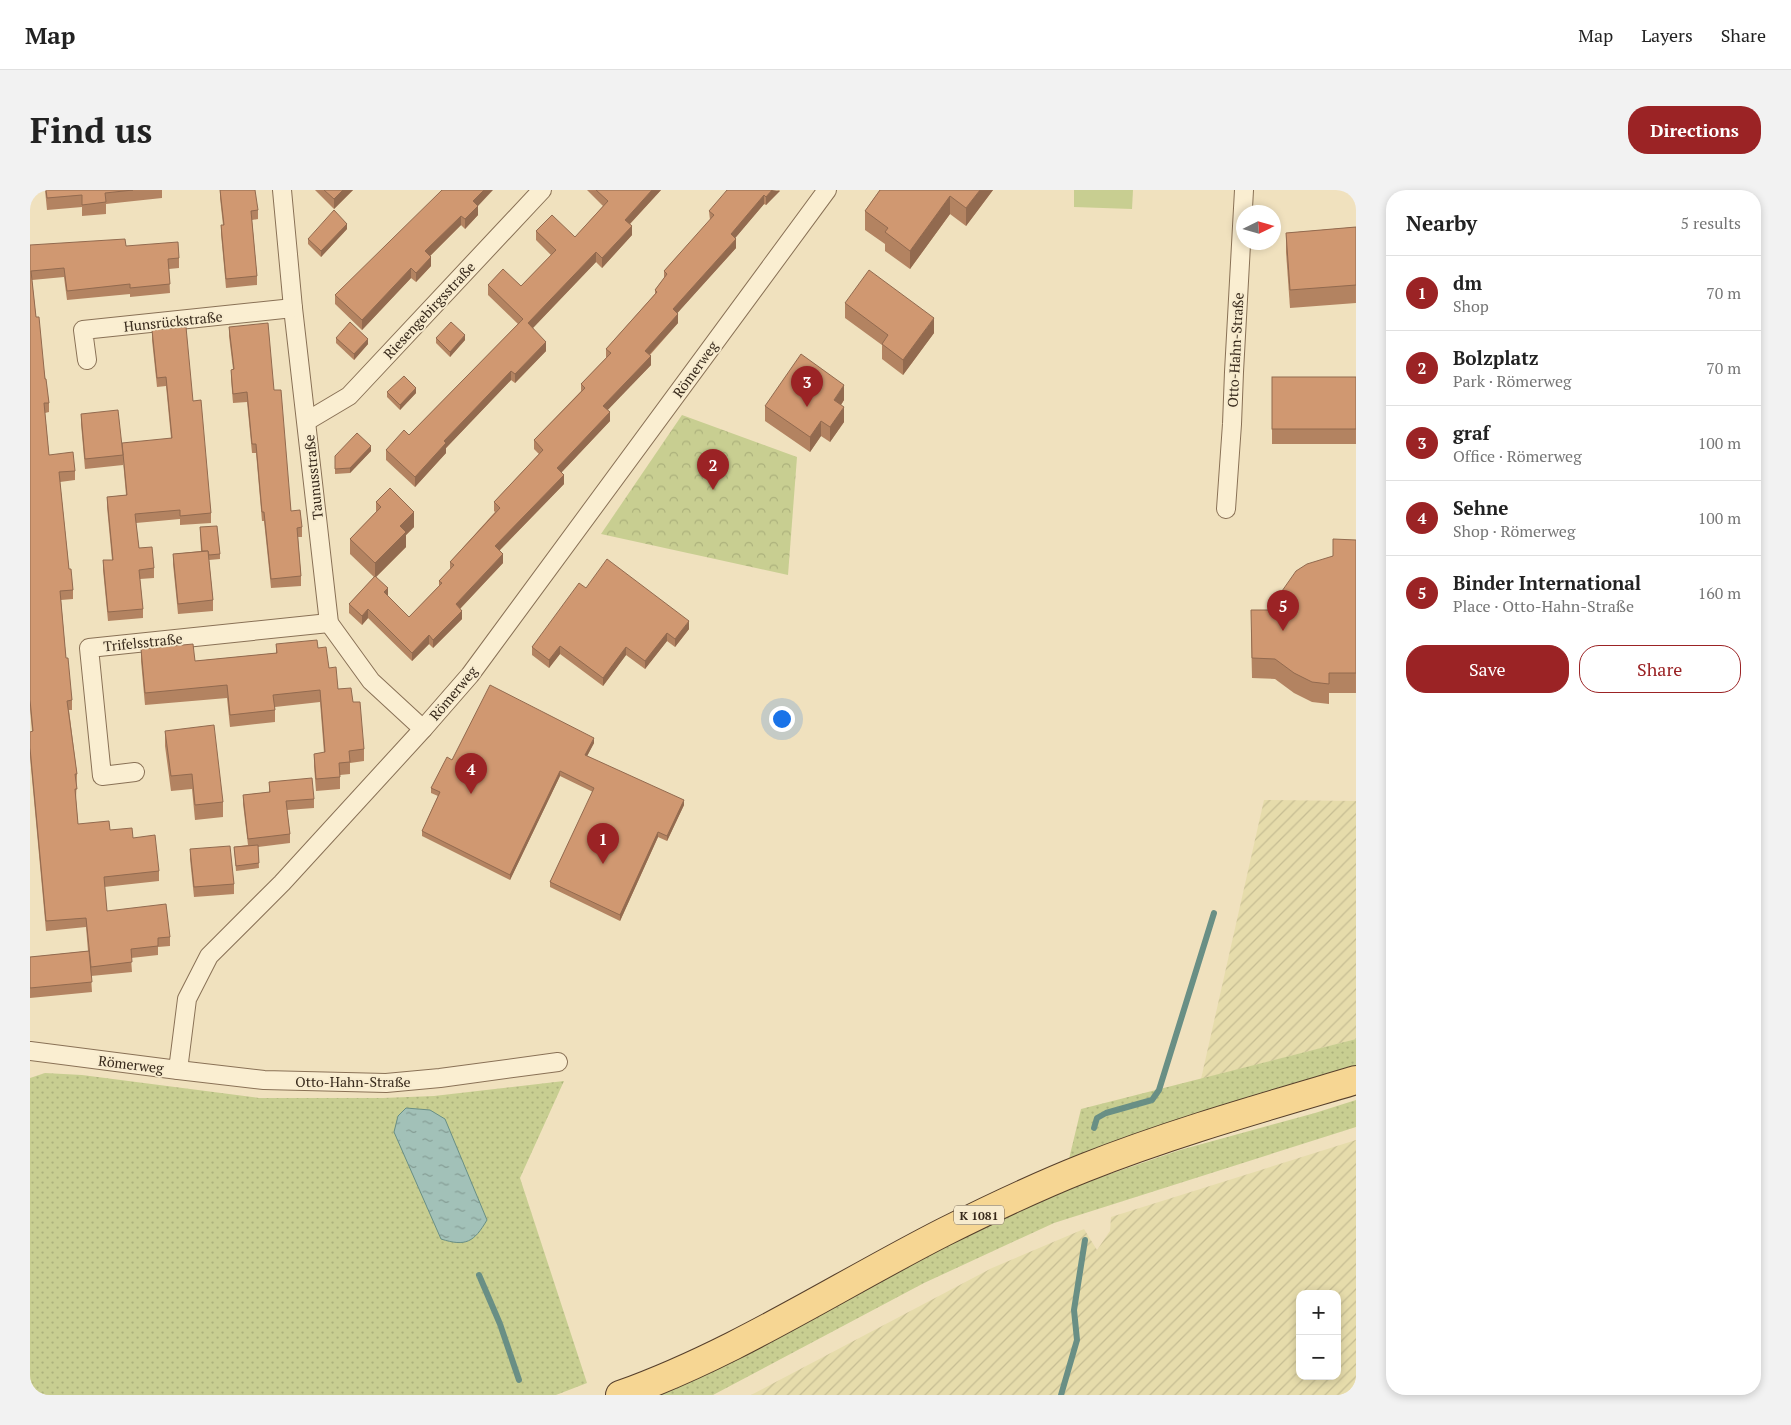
<!DOCTYPE html>
<html lang="en">
<head>
<meta charset="utf-8">
<style>
	:root { --surface:#fff; --page:#f2f2f2; --text:#222; --muted:#767676; --line:#e0e0e0; --accent:#9b2325 }
	body { margin:0; font-family:"PT Serif",serif; background:var(--page); color:var(--text) }
	.controls { position:absolute; right:15px; bottom:15px; display:grid; overflow:hidden; border-radius:10px; box-shadow:0 2px 8px #0003 }
	.controls button { width:45px; height:45px; display:grid; place-items:center; padding:0; border:0; border-bottom:1px solid var(--line); background:var(--surface); color:var(--text); font:25px sans-serif }
	.compass { position:absolute; left:1206px; top:15px; width:45px; height:45px; border-radius:50%; background:var(--surface); box-shadow:0 2px 8px #0003; rotate:85deg }
	.you { position:absolute; left:751px; top:528px; width:18px; height:18px; margin:-12px; border:4px solid #fff; border-radius:50%; background:#1a73e8; box-shadow:0 0 0 8px #1a73e833 }
	.badge { display:grid; place-items:center; width:32px; height:32px; border-radius:50%; background:var(--accent); color:#fff; font-size:16px; font-weight:700 }
	.pin { position:absolute; translate:-50% -41px; filter:drop-shadow(0 1px 2px #0008) }
	.pin::after { content:''; position:absolute; top:26px; width:18px; height:15px; background:inherit; clip-path:polygon(0 0,100% 0,50% 100%) }
	.list { margin:0; padding:0; list-style:none }
	h2 { display:flex; justify-content:space-between; align-items:center; height:65px; margin:0; padding:0 20px; font-size:21px }
	h2 small { font-size:16px; font-weight:400; color:var(--muted) }
	.list li { display:grid; grid-template-columns:32px 1fr auto; gap:15px; align-items:center; box-sizing:border-box; height:75px; padding:0 20px; border-top:1px solid var(--line) }
	.list b { display:block; font-size:19px; white-space:nowrap }
	.list p { margin:0; font-size:16px; white-space:nowrap; color:var(--muted) }
	.list em { font-size:16px; font-style:normal; color:var(--muted) }
	.actions { display:flex; gap:10px; padding:15px 20px }
	.actions a { flex:1; padding:11px 0; border:1px solid var(--accent); border-radius:20px; text-align:center; font-size:18px; color:var(--accent) }
	.actions .main { background:var(--accent); color:#fff }
	.map { position:relative; flex:none; width:1326px; height:1205px; overflow:hidden; border-radius:20px }
	header { display:flex; align-items:center; gap:30px; box-sizing:border-box; height:70px; padding:0 25px; background:var(--surface); border-bottom:1px solid var(--line) }
	header strong { font-size:24px }
	nav { display:flex; gap:28px; margin-inline-start:auto; font-size:18px }
	.intro { display:flex; align-items:center; justify-content:space-between; box-sizing:border-box; height:120px; padding:0 30px }
	h1 { margin:0; font-size:35px }
	.button { padding:12px 22px; border-radius:20px; background:var(--accent); color:#fff; font-size:18px; font-weight:700 }
	main { display:flex; gap:30px; padding:0 30px }
	aside { flex:1; background:var(--surface); border-radius:20px; box-shadow:0 2px 8px #0003 }
	.map>svg:first-child { display:block }
</style>
</head>
<body>
<header>
<strong>Map</strong>
<nav><a>Map</a><a>Layers</a><a>Share</a></nav>
</header>
<div class="intro"><h1>Find us</h1><a class="button">Directions</a></div>
<main>
<div class="map">
<svg width="1326" height="1205" viewBox="0 0 1326 1205">
	<defs>
		<pattern id="farmland-furrows" width="10" height="10" patternUnits="userSpaceOnUse" patternTransform="scale(1.25)"><rect width="10" height="10" fill="#e6dcab"/><path d="M-1 1l2-2M0 10L10 0M9 11l2-2" fill="none" stroke="#c6bd93"/></pattern>
		<pattern id="grass-dots" width="8" height="8" patternUnits="userSpaceOnUse" patternTransform="scale(1.25)"><rect width="8" height="8" fill="#c8ce91"/><path d="M2 2h.1M6 6h.1" fill="none" stroke="#acb17c" stroke-width="1.8" stroke-linecap="round"/></pattern>
		<pattern id="forest-crowns" width="20" height="18" patternUnits="userSpaceOnUse" patternTransform="scale(1.25)"><rect width="20" height="18" fill="#c8ce91"/><path d="M2 6a3 3 0 1 1 6 0M12 15a3 3 0 1 1 6 0" fill="none" stroke="#acb17c"/></pattern>
		<pattern id="water-ripples" width="26" height="14" patternUnits="userSpaceOnUse" patternTransform="scale(1.25)"><rect width="26" height="14" fill="#a2c1b8"/><path d="M2 4q2-2 4 0t4 0M15 11q2-2 4 0t4 0" fill="none" stroke="#859d95"/></pattern>
	</defs>
	<rect width="100%" height="100%" fill="#f0e1be"/>
	<g fill="url(#farmland-furrows)" fill-rule="evenodd">
		<polygon points="1234,610 1326,611 1326,849 1171,889"/>
		<path d="M1326,950V1205H721L962,1078L1054,1039L1067,1060L1080,1041L1081,1027ZM1270,1104H1307V1186H1270Z"/>
	</g>
	<g fill="url(#grass-dots)">
		<polygon points="1326,849 1326,878 1109,943 1039,969 1051,919"/>
		<polygon points="15,883 52,885 229,908 353,908 404,906 534,891 490,988 557,1193 526,1205 0,1205 0,888"/>
		<polygon points="1326,910 1326,937 1024,1033 894,1093 683,1205 624,1205 668,1188 947,1040 1036,999 1150,960 1285,923"/>
	</g>
	<polygon fill="url(#forest-crowns)" points="652,225 767,267 758,385 571,344"/>
	<polygon fill="#c8ce91" points="1044,0 1103,0 1102,19 1044,17"/>
	<path fill="url(#water-ripples)" stroke="#698f85" d="M376,918L400,920L415,929L457,1030C444,1052 436,1057 411,1049L364,942L368,926Z"/>
	<g fill="none" stroke-linecap="round" stroke-linejoin="round">
		<g stroke="#698f85" stroke-width="6">
			<polyline points="1064,938 1067,928 1076,923 1122,910 1129,900 1184,723"/>
			<polyline points="449,1085 470,1134 489,1190"/>
			<polyline points="1031,1205 1047,1150 1044,1120 1055,1050"/>
		</g>
		<defs>
			<g id="minor">
				<polyline points="252,0 263,118 299,433 341,491 393,539"/>
				<polyline points="57,170 53,140 263,118"/>
				<polyline points="277,231 319,206 512,0"/>
				<polyline points="1196,319 1202,234 1204,182 1214,0"/>
				<polyline points="105,582 72,586 59,458 299,433"/>
				<polyline points="0,861 148,880 157,809 179,766 252,693 393,539 440,485 797,0"/>
				<polyline points="148,880 234,890 356,893 410,888 528,872"/>
			</g>
			<path id="primary" d="M590,1205C705,1164 806,1097 914,1042C960,1019 1006,997 1054,978C1142,943 1235,917 1326,890"/>
		</defs>
		<use href="#minor" stroke="#897156" stroke-width="20"/>
		<use href="#primary" stroke="#563f2b" stroke-width="30"/>
		<use href="#minor" stroke="#faeed1" stroke-width="18"/>
		<use href="#primary" stroke="#f6d693" stroke-width="28"/>
	</g>
	<g fill="#b38361">
		<polygon points="15,0 132,0 132,8 76,14 76,24 52,26 52,17 17,20"/>
		<polygon points="190,0 228,20 228,29 222,30 227,86 227,95 196,98 191,44 191,35 193,35 190,8"/>
		<polygon points="285,0 323,0 304,19"/>
		<polygon points="557,0 631,0 600,34 602,45 572,78 566,72 503,138 516,161 485,193 481,190 416,258 416,263 385,297 356,270 356,260 379,245 488,134 458,105 458,95 491,96 521,65 506,50 506,41 545,47 573,16"/>
		<polygon points="750,0 736,15 734,14 705,48 706,58 647,123 648,133 620,165 621,175 577,220 580,231 531,283 534,294 469,361 473,373 430,419 432,429 403,458 399,454 382,471 338,428 332,435 319,423 319,414 344,387 320,364 320,349 346,322 346,312 384,337 376,345 376,357 346,387 358,406 379,427 409,396 409,391 420,380 420,372 465,322 464,321 464,312 509,264 504,259 504,250 551,201 551,194 576,168 576,159 625,104 625,100 634,88 634,81 680,30 679,21"/>
		<polygon points="850,0 963,0 936,36 920,24 880,79 855,61 855,54 835,40 835,21"/>
		<polygon points="448,16 448,25 435,39 431,35 400,66 401,76 386,92 381,88 332,140 305,114 305,105"/>
		<polygon points="1326,37 1326,113 1260,118 1256,62 1256,43"/>
		<polygon points="317,39 291,67 278,54 278,49"/>
		<polygon points="0,55 96,56 149,68 149,78 139,79 140,103 100,107 100,104 37,110 34,87 2,90 6,127 19,213 19,222 15,223 19,265 45,281 45,290 30,292 39,379 43,400 43,409 31,410 36,468 42,510 42,520 39,520 47,584 46,609 48,634 80,640 103,648 129,681 129,691 74,697 77,721 140,747 140,756 128,757 128,765 101,768 102,782 61,786 62,802 0,808 0,767 58,761 56,737 16,741 0,567 0,542 2,541 0,519"/>
		<polygon points="815,113 904,143 873,185 852,169 852,155 815,128"/>
		<polygon points="199,137 244,200 261,321 272,337 272,347 268,347 271,386 271,396 241,398 234,331 232,331 226,263 222,263 217,212 203,213 201,189 201,180 203,179 199,146"/>
		<polygon points="122,140 163,211 181,323 181,333 150,335 150,329 106,333 109,358 124,378 124,388 110,389 113,419 113,428 78,431 73,380 73,370 82,370 77,317 77,307 96,305 93,271 93,275 55,279 51,234 51,224 92,257 141,248 136,196 127,197 122,150"/>
		<polygon points="306,148 338,154 324,170 306,153"/>
		<polygon points="406,148 435,150 420,167 406,153"/>
		<rect x="1242" y="187" width="84" height="67"/>
		<polygon points="357,202 386,203 370,220 357,207"/>
		<polygon points="814,210 811,215 814,232 800,252 791,246 780,262 735,231 735,216"/>
		<polygon points="341,261 320,283 305,284 305,266"/>
		<polygon points="170,337 190,364 190,369 179,370 183,410 183,421 148,424 143,374 143,364 171,361"/>
		<polygon points="1326,350 1326,503 1299,503 1299,514 1282,512 1264,503 1245,489 1222,488 1221,440 1245,420 1303,366"/>
		<polygon points="556,398 659,439 645,457 637,451 615,479 596,465 573,496 530,464 519,478 502,465 502,457"/>
		<polygon points="246,454 288,458 299,478 308,499 323,512 334,559 334,571 320,573 320,584 310,585 310,599 286,601 284,576 284,564 294,563 290,512 245,517 245,532 200,537 197,508 115,515 111,471 111,459 165,471 246,463"/>
		<polygon points="135,541 193,612 193,627 165,630 162,599 141,601 135,556"/>
		<polygon points="564,553 557,566 654,615 637,651 628,647 590,731 520,697 520,692 563,602 530,586 480,690 392,646 392,641 408,606 401,603 401,598 422,570"/>
		<polygon points="239,592 284,609 284,618 257,620 260,644 260,653 228,657 229,678 206,681 204,657 218,655 213,614 213,605 239,602"/>
		<polygon points="160,659 204,694 204,704 164,707 160,669"/>
	</g>
	<g fill="#926a4f">
		<polygon points="313,0 323,0 304,19 304,9"/>
		<polygon points="454,0 463,0 448,16 443,11"/>
		<polygon points="622,0 631,0 595,39 595,30"/>
		<polygon points="742,0 750,1 736,15 736,7"/>
		<polygon points="950,0 963,0 936,36 936,18"/>
		<polygon points="734,5 734,14 701,53 701,44"/>
		<polygon points="920,6 920,24 880,79 880,61"/>
		<polygon points="448,16 448,25 435,39 435,29"/>
		<polygon points="431,26 431,35 395,71 395,61"/>
		<polygon points="317,34 317,39 291,67 291,61"/>
		<polygon points="602,36 602,45 572,78 572,68"/>
		<polygon points="706,49 706,58 643,128 643,119"/>
		<polygon points="566,62 566,72 498,143 498,133"/>
		<polygon points="401,67 401,76 386,92 386,83"/>
		<polygon points="381,78 381,88 332,140 332,130"/>
		<polygon points="648,124 648,133 615,169 615,161"/>
		<polygon points="904,128 904,143 873,185 873,170"/>
		<polygon points="435,145 435,150 420,167 420,162"/>
		<polygon points="338,149 338,154 324,170 324,164"/>
		<polygon points="516,152 516,161 485,193 485,184"/>
		<polygon points="621,166 621,175 573,225 573,216"/>
		<polygon points="481,181 481,190 416,258 416,263 385,297 385,287 414,251"/>
		<polygon points="814,195 814,210 804,225 804,210"/>
		<polygon points="386,198 386,203 370,220 370,215"/>
		<polygon points="814,217 814,232 800,252 800,237"/>
		<polygon points="580,222 580,231 527,287 527,278"/>
		<polygon points="791,231 791,246 780,262 780,247"/>
		<polygon points="341,256 341,261 320,283 320,278"/>
		<polygon points="534,285 534,294 465,365 465,356"/>
		<polygon points="384,322 384,337 376,345 376,357 345,388 345,373 370,336"/>
		<polygon points="473,364 473,373 426,423 426,414"/>
		<polygon points="358,398 358,407 354,402"/>
		<polygon points="338,419 338,428 332,435 332,426"/>
		<polygon points="432,421 432,429 403,458 403,450"/>
		<polygon points="659,431 659,439 645,457 645,449"/>
		<polygon points="637,443 637,451 615,479 615,471"/>
		<polygon points="399,445 399,454 382,471 382,463"/>
		<polygon points="530,456 530,464 519,478 519,470"/>
		<polygon points="596,457 596,465 573,496 573,488"/>
		<polygon points="564,548 564,553 555,570 555,565"/>
		<polygon points="530,581 530,586 480,690 480,685"/>
		<polygon points="654,610 654,615 637,651 637,646"/>
		<polygon points="628,642 628,647 590,731 590,725"/>
	</g>
	<g fill="#d09871" stroke="#926a4f">
		<polygon points="16,0 103,0 75,3 76,12 52,15 52,5 17,8"/>
		<polygon points="190,0 225,0 228,20 221,21 227,86 196,89 191,35 194,35"/>
		<polygon points="294,0 313,0 304,9"/>
		<polygon points="412,0 454,0 443,11 448,16 435,29 431,26 395,61 401,67 386,83 381,78 332,130 305,105"/>
		<polygon points="566,0 622,0 595,30 602,36 572,68 566,62 498,133 516,152 485,184 481,181 414,251 416,253 385,287 356,260 374,240 379,245 493,129 458,95 473,79 491,96 526,60 506,41 522,25 545,47 578,11"/>
		<polygon points="697,0 742,0 736,7 734,5 701,44 706,49 643,119 648,124 615,161 621,166 573,216 580,222 527,278 534,285 465,356 473,364 426,414 432,421 403,450 399,445 382,463 338,419 332,426 319,414 345,386 358,398 354,402 379,427 412,393 409,391 424,375 420,372 470,318 464,312 513,260 504,250 555,198 551,194 581,163 576,159 627,102 625,100 637,84 634,81 684,25 679,21"/>
		<polygon points="850,0 950,0 936,18 920,6 880,61 855,42 858,38 835,21"/>
		<polygon points="304,20 317,34 291,61 278,49"/>
		<polygon points="1326,37 1326,95 1260,100 1256,43"/>
		<polygon points="95,49 96,56 148,52 149,68 138,69 140,94 100,98 100,94 37,101 34,78 1,81 6,127 9,127 15,189 16,189 19,213 14,213 19,265 43,262 45,281 29,282 39,379 41,379 43,400 30,401 36,468 38,468 42,510 37,511 47,584 45,584 47,599 45,599 48,634 79,631 80,640 102,638 103,648 125,645 129,681 74,687 77,721 136,714 140,747 128,748 128,756 101,759 102,772 61,777 56,728 16,731 0,558 0,542 3,541 0,510 0,55"/>
		<polygon points="839,80 904,128 873,170 852,154 858,145 815,113"/>
		<polygon points="320,132 338,149 324,164 306,148"/>
		<polygon points="421,132 435,145 420,162 406,148"/>
		<polygon points="238,133 244,200 251,200 261,321 270,320 272,337 267,338 271,386 241,389 234,322 232,322 226,254 222,254 217,202 203,204 201,180 204,179 199,137"/>
		<polygon points="156,137 163,211 171,210 181,323 150,326 150,320 105,324 109,358 122,357 124,378 109,380 113,419 78,422 73,370 83,370 77,307 97,305 92,253 142,248 136,187 127,188 122,140"/>
		<polygon points="771,164 814,195 804,210 814,217 800,237 791,231 780,247 735,216"/>
		<polygon points="374,186 386,198 370,215 357,202"/>
		<rect x="1242" y="187" width="84" height="52"/>
		<polygon points="88,220 93,265 55,269 51,224"/>
		<polygon points="327,243 341,256 320,278 305,279 305,266"/>
		<polygon points="360,298 384,322 370,336 376,342 345,373 320,349 351,317 346,312"/>
		<polygon points="187,336 190,364 179,365 178,361 172,361 170,337"/>
		<polygon points="1303,349 1326,350 1326,483 1299,483 1299,494 1282,492 1264,483 1245,469 1222,468 1221,420 1245,420 1252,401 1266,381 1277,374 1303,366"/>
		<polygon points="178,361 183,410 148,414 143,364"/>
		<polygon points="577,369 659,431 645,449 637,443 615,471 596,457 573,488 530,456 519,470 502,457 549,393 556,398"/>
		<polygon points="287,450 288,458 296,457 299,478 306,477 308,499 321,498 323,512 330,512 334,559 319,561 320,572 309,573 310,587 286,589 284,564 295,562 290,500 243,505 245,520 200,525 197,495 115,503 111,459 163,454 165,471 247,463 246,454"/>
		<polygon points="460,495 564,548 555,565 654,610 637,646 628,642 590,725 520,692 564,598 530,581 480,685 392,641 410,602 401,598 417,567 422,570"/>
		<polygon points="184,535 193,612 165,615 162,584 141,586 135,541"/>
		<polygon points="282,588 284,609 256,611 260,644 218,649 213,605 240,602 239,592"/>
		<polygon points="228,655 229,673 206,676 204,657"/>
		<polygon points="200,656 204,694 164,697 160,659"/>
		<polygon points="59,761 62,792 0,798 0,767"/>
	</g>
	<g text-anchor="middle" dominant-baseline="central" stroke-width="4" stroke-linejoin="round" paint-order="stroke">
		<rect fill="#f7ebce" stroke="#716351" stroke-width="1" x="924" y="1015.5" width="50" height="19" rx="4"/>
		<g font-size="12" font-weight="bold" fill="#37291b">
			<text x="949" y="1025">K 1081</text>
		</g>
		<g font-size="14" fill="#37291b" stroke="#f7ebce">
			<text transform="translate(399 120) rotate(-47)">Riesengebirgsstraße</text>
			<text transform="translate(143 131) rotate(-6)">Hunsrückstraße</text>
			<text transform="translate(1205 160) rotate(-87)">Otto-Hahn-Straße</text>
			<text transform="translate(665 179) rotate(-54)">Römerweg</text>
			<text transform="translate(283 287) rotate(-96)">Taunusstraße</text>
			<text transform="translate(113 452) rotate(-6)">Trifelsstraße</text>
			<text transform="translate(423 503) rotate(-50)">Römerweg</text>
			<text transform="translate(101 874) rotate(7)">Römerweg</text>
			<text x="323" y="891">Otto-Hahn-Straße</text>
		</g>
	</g>
</svg>
<div class="controls">
<button>+</button>
<button>−</button>
</div>
<svg class="compass" viewBox="-18 -18 36 36"><path d="M0-13l5 13h-10z" fill="#e53935"/><path d="M0 13l5-13h-10z" fill="#767676"/></svg>
<div class="you"></div>
<div class="pin badge" style="left:573px;top:674px">1</div>
<div class="pin badge" style="left:683px;top:300px">2</div>
<div class="pin badge" style="left:777px;top:217px">3</div>
<div class="pin badge" style="left:441px;top:604px">4</div>
<div class="pin badge" style="left:1253px;top:441px">5</div>
</div>
<aside>
<h2>Nearby<small>5 results</small></h2>
<ul class="list">
<li><span class="badge">1</span><div><b>dm</b><p>Shop</p></div><em>70 m</em></li>
<li><span class="badge">2</span><div><b>Bolzplatz</b><p>Park · Römerweg</p></div><em>70 m</em></li>
<li><span class="badge">3</span><div><b>graf</b><p>Office · Römerweg</p></div><em>100 m</em></li>
<li><span class="badge">4</span><div><b>Sehne</b><p>Shop · Römerweg</p></div><em>100 m</em></li>
<li><span class="badge">5</span><div><b>Binder International</b><p>Place · Otto-Hahn-Straße</p></div><em>160 m</em></li>
</ul>
<div class="actions"><a class="main">Save</a><a>Share</a></div>
</aside>
</main>
</body>
</html>
